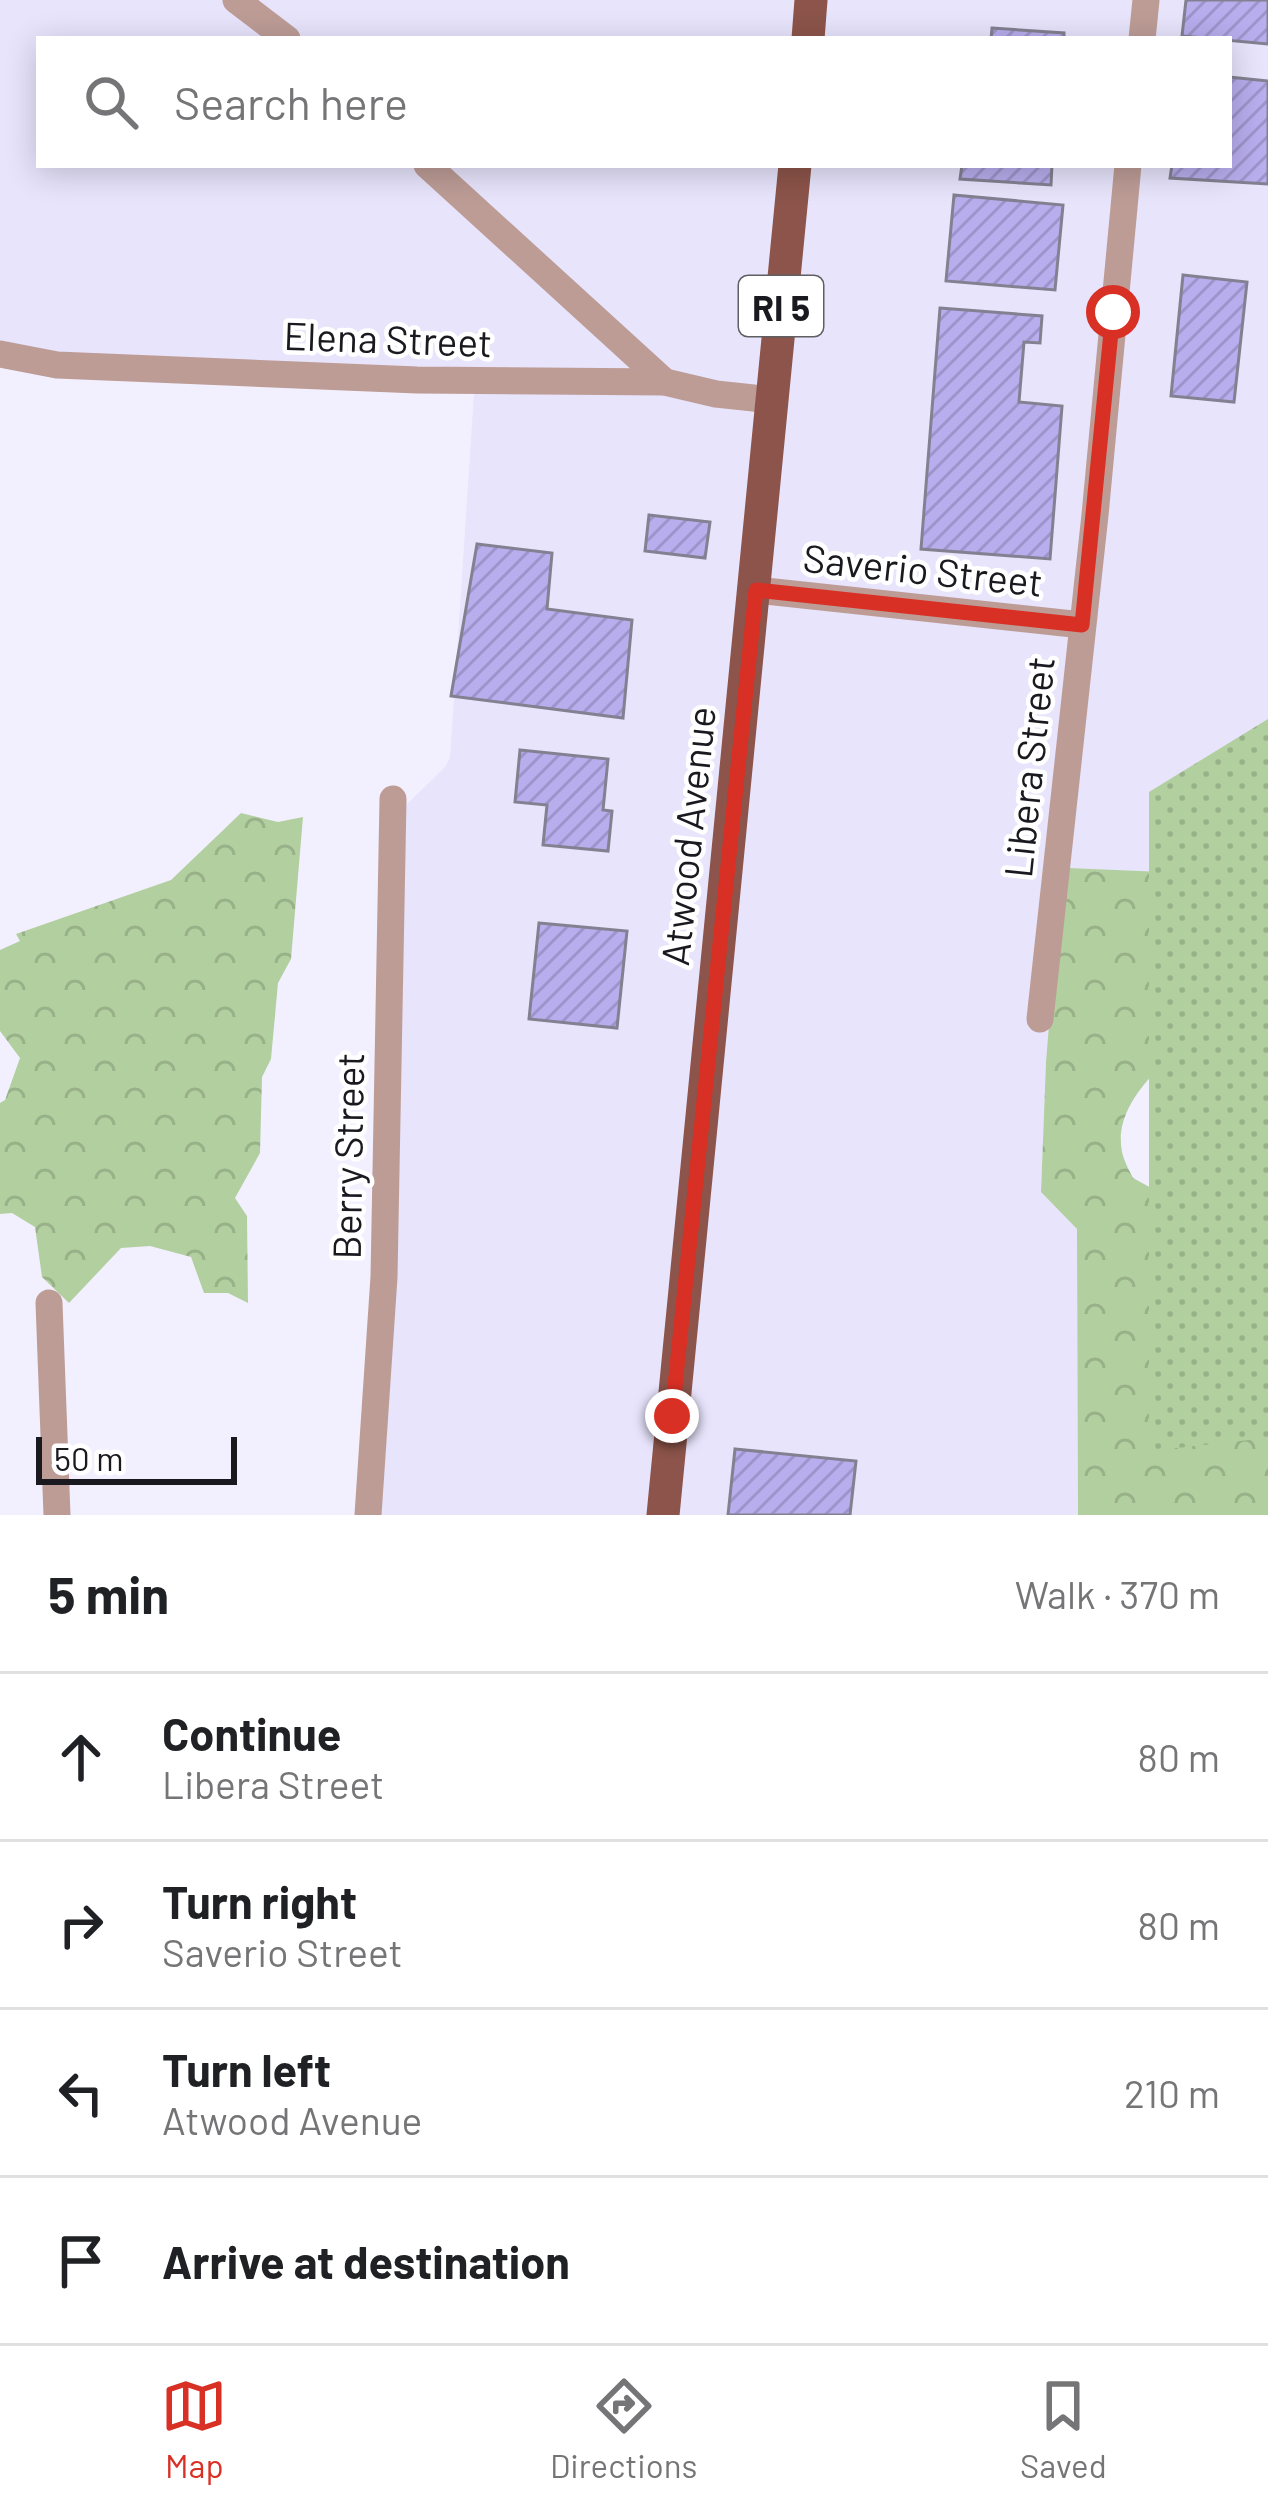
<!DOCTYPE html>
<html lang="en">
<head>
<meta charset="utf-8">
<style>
	:root { --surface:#fff; --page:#f6f6f6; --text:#202124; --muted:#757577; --line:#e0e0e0; --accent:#d93025 }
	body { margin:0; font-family:Barlow,sans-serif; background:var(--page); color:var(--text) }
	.scale { position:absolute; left:36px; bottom:30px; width:201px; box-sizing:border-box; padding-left:12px; border:6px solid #1a191f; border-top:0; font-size:33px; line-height:42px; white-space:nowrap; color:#1a191f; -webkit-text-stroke:9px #fff; paint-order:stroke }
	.stop { position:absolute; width:36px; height:36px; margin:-27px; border:9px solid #d93025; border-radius:50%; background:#fff }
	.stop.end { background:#d93025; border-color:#fff; box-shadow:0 3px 12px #0008 }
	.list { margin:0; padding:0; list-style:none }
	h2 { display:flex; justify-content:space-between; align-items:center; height:156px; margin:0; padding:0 48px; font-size:51px }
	h2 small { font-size:39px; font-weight:400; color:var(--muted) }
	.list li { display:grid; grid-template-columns:78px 1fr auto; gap:36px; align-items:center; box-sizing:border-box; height:168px; padding:0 48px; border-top:3px solid var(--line) }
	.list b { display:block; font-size:45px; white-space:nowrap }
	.list p { margin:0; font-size:39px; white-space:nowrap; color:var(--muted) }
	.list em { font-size:39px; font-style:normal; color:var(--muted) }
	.icon { flex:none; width:66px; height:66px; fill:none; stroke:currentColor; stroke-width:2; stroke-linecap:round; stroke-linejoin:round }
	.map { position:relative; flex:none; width:1268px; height:1515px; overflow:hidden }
	.search { position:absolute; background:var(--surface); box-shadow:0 6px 30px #0003; left:36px; right:36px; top:36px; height:132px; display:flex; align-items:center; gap:30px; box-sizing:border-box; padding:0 42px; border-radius:0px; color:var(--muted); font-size:45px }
	.sheet { height:828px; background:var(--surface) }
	nav { display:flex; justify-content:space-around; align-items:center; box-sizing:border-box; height:168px; border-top:3px solid var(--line); background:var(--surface); font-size:33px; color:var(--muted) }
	nav a { display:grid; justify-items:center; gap:6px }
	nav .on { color:var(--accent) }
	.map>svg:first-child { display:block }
</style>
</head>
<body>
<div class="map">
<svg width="1268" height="1515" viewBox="0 0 1268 1515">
	<defs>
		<pattern id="forest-crowns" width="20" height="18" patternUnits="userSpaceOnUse" patternTransform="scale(3)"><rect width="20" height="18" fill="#b2cf9f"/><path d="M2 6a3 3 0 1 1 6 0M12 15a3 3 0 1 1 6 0" fill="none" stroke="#98b188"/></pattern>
		<pattern id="park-dots" width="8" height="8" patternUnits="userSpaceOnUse" patternTransform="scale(3)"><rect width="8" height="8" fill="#b2cf9f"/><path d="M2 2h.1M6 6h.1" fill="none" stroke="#98b188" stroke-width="1.8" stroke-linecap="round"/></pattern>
		<pattern id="building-hatch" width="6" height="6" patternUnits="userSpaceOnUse" patternTransform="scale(3)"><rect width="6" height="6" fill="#b8aded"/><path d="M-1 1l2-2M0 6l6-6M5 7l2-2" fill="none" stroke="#9e94cb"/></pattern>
	</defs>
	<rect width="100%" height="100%" fill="#f2f0ff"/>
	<path fill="#e7e4fc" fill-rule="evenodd" d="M0,0H1268V863L1187,873L1061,875L1046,1062L1041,1192L1077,1229L1078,1515H369L404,807L445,767L450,758L475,379L0,351ZM39,39H1229V165H39Z"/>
	<g fill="url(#forest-crowns)">
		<polygon points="241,813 278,822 303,817 291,959 278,983 271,1059 262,1077 260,1153 235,1198 247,1216 248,1303 228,1293 204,1293 191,1257 150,1246 121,1248 69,1303 42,1277 35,1227 12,1213 0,1214 0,1103 5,1100 20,1058 0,1031 0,950 20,941 16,934 171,880"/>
		<path d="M1068,868L1186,873L1215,1018C1180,1051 1111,1096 1122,1152C1124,1161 1129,1170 1133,1178L1155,1190L1268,1218V1515H1078L1077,1229L1041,1192L1046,1062L1061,875Z"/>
	</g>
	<polygon fill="url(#park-dots)" points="1268,719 1268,1438 1149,1451 1149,792"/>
	<g fill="url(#building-hatch)" stroke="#838191" stroke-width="3">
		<polygon points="1186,0 1268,0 1268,44 1182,36"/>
		<polygon points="992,28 1064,33 1064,39 991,39"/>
		<polygon points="1229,77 1268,81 1268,184 1170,178 1172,165 1229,165"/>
		<polygon points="962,165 1052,165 1051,185 960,179"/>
		<polygon points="954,195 1063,205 1055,290 946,281"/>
		<polygon points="1183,275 1247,282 1234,402 1171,396"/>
		<polygon points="940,308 1042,316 1040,343 1024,342 1019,402 1062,406 1050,559 921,549"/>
		<polygon points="649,515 710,522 705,558 645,551"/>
		<polygon points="477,544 552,553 547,609 632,620 623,718 451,696"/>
		<polygon points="520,750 608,759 603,810 612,811 608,851 543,845 547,805 515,802"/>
		<polygon points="539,923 627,931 617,1028 529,1019"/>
		<polygon points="735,1449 856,1461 850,1515 728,1515"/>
	</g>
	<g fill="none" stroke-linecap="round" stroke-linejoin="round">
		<g stroke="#bd9c96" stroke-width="27">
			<polyline points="236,0 287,39"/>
			<polyline points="1142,39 1146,0"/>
			<polyline points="427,165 665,382"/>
			<polyline points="0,354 57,365 417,380 665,382 716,394 772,400"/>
			<polyline points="756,590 1082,625"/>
			<polyline points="1040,1019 1095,515 1128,165"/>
			<polyline points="49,1303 57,1515"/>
			<polyline points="368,1515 384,1277 393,799"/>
		</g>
		<g stroke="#8c544a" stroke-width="33">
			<polyline points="808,39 811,0"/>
			<polyline points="663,1515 795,165"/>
		</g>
	</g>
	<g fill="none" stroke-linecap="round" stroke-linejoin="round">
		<polyline stroke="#d93025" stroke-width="15" points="672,1416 756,590 1082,625 1113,312"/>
	</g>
	<g text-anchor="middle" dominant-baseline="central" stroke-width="9" stroke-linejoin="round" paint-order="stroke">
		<rect fill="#fff" stroke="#5f5e62" stroke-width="3" x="739" y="276" width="84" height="60" rx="9"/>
		<g font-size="36" font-weight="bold" fill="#1a191f">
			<text x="781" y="306">RI 5</text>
		</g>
		<g font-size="39" fill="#1a191f" stroke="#fff">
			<text transform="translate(388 338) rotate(2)">Elena Street</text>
			<text transform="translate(923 569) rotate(6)">Saverio Street</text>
			<text transform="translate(1028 767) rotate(-84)">Libera Street</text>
			<text transform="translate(687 836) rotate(-84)">Atwood Avenue</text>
			<text transform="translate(347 1156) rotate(-89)">Berry Street</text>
		</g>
	</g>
</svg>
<div class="scale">50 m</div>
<div class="stop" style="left:1113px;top:312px"></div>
<div class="stop end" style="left:672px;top:1416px"></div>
<div class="search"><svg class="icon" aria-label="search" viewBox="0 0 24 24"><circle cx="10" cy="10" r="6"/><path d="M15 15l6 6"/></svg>Search here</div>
</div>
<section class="sheet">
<h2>5 min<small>Walk · 370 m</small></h2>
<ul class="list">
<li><svg class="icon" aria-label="ahead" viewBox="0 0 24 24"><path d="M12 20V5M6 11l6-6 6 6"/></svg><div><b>Continue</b><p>Libera Street</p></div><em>80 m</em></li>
<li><svg class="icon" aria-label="right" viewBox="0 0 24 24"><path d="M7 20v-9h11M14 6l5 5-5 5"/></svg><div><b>Turn right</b><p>Saverio Street</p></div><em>80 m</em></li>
<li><svg class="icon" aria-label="left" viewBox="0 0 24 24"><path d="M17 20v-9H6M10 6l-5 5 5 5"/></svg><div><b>Turn left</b><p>Atwood Avenue</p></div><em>210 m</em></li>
<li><svg class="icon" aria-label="arrive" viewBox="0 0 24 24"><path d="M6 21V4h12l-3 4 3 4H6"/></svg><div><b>Arrive at destination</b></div></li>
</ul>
</section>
<nav>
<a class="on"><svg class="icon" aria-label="map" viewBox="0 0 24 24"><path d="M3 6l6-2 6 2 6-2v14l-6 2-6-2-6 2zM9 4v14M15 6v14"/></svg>Map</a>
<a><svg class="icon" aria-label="directions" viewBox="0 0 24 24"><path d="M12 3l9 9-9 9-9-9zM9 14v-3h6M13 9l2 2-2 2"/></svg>Directions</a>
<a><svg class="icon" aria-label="saved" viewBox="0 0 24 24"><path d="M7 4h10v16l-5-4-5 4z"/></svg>Saved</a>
</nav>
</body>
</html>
